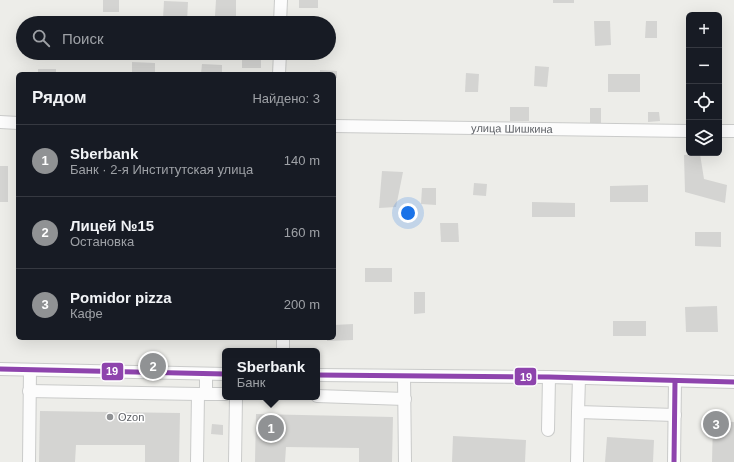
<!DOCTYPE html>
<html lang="ru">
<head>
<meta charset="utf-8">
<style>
	:root { --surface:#171b24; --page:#20242c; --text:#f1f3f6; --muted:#9ea1a6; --line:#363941; --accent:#909294 }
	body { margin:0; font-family:Arial,sans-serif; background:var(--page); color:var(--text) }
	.controls { position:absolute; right:12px; top:12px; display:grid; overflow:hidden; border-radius:6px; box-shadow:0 4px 16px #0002 }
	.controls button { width:36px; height:36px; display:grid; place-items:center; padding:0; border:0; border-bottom:1px solid var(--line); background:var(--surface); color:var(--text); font:20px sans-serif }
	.you { position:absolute; left:408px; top:213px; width:14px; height:14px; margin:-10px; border:3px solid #fff; border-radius:50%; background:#1a73e8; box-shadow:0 0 0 6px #1a73e833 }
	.badge { display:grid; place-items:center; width:26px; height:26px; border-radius:50%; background:var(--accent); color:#fff; font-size:13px; font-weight:700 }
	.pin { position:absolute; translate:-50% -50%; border:2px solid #fff; box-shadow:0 1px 4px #0006 }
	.popup { position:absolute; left:222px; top:348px; width:98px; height:52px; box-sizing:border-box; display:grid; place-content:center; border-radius:6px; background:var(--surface); filter:drop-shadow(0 1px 3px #0005); font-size:13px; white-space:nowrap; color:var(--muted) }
	.popup b { font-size:15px; color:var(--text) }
	.popup::after { content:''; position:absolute; left:50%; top:100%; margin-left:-8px; border:8px solid transparent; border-top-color:var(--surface) }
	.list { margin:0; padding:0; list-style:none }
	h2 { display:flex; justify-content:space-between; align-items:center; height:52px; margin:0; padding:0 16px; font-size:17px }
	h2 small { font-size:13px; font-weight:400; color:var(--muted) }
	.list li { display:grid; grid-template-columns:26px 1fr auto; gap:12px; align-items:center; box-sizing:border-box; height:72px; padding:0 16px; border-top:1px solid var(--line) }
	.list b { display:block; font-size:15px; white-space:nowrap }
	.list p { margin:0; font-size:13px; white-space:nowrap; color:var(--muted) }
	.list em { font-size:13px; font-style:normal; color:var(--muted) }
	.icon { flex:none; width:22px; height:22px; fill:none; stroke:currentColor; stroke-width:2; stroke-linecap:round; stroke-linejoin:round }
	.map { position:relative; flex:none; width:734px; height:462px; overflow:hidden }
	.search { position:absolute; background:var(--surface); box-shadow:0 4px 16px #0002; left:16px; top:16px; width:320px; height:44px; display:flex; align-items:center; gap:10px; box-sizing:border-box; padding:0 14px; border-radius:22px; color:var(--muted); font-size:15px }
	.panel { position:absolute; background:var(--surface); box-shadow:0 4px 16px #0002; left:16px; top:72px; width:320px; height:268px; border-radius:6px }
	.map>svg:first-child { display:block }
</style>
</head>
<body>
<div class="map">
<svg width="734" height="462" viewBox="0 0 734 462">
	<rect width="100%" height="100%" fill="#edede9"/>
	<g fill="#d4d4d2">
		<rect x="103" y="0" width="16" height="12"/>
		<polygon points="216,0 236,0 236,16 215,16"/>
		<rect x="299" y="0" width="19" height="8"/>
		<rect x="553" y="0" width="21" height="3"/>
		<polygon points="164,1 188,2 187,21 163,19"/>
		<polygon points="594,21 610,21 611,45 595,46"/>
		<polygon points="646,21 657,21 657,38 645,38"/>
		<rect x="242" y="53" width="19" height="15"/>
		<polygon points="132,62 155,63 155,74 132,74"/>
		<polygon points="202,64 222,65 222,74 201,74"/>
		<polygon points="535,66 549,67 547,87 534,86"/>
		<rect x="38" y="69" width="18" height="5"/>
		<polygon points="320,70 337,71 337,78 334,78 334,74 320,74"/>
		<polygon points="466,73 479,74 478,92 465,92"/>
		<rect x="608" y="74" width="32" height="18"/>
		<rect x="510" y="107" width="19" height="14"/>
		<rect x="590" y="108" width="11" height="16"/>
		<polygon points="648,112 659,112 660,121 648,122"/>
		<polygon points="700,154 704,179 727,185 725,203 685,192 684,155"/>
		<rect x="0" y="166" width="8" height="36"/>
		<polygon points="382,171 403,172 396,207 379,208"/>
		<polygon points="474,183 487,184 486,196 473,195"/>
		<polygon points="648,185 648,202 610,202 610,186"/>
		<polygon points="422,188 436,188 436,205 421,204"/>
		<polygon points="532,202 575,203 575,217 532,217"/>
		<polygon points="440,223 458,223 459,242 441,242"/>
		<polygon points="695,232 721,232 721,247 695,246"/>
		<rect x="365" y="268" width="27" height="14"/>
		<polygon points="414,292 425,292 425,313 414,314"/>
		<polygon points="717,306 718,332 686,332 685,307"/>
		<rect x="613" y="321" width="33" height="15"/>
		<polygon points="353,324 353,340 327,341 327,338 334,338 334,325"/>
		<polygon points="40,411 180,413 179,462 145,462 145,445 76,445 75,462 39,462"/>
		<polygon points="256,414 393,417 392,462 359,462 359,448 286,447 285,462 255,462"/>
		<polygon points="713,421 734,422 734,462 712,462"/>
		<polygon points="212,424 223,425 223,435 211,434"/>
		<polygon points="453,436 526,440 525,462 452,462"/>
		<polygon points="607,437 654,440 653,462 605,462"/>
	</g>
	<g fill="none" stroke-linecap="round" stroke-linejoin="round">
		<defs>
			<g id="minor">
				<polyline points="280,23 281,0"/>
				<polyline points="279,74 280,53"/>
				<polyline points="0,122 18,123"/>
				<path id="s1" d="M334,126L689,131"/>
				<polyline points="719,131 734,131"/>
				<polyline points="283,338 283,351"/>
				<polyline points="0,369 225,374"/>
				<polyline points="206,374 206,394 225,394"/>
				<polyline points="317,375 549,377 734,382"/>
				<polyline points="404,376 405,462"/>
				<polyline points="579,378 578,412 675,415"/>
				<polyline points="29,391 198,394"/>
				<polyline points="317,396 405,399"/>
				<polyline points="548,430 549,377"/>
				<polyline points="29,462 30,370"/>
				<polyline points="197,462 198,394 204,394"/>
				<polyline points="235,462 236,397"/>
				<polyline points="577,462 578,412"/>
				<polyline points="674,462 675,381"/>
			</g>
		</defs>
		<use href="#minor" stroke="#cacbca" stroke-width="14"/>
		<use href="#minor" stroke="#fcfcfc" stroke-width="12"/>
		<defs>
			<g id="bus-1">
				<polyline points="0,369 225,374"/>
				<polyline points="317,375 549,377 734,382"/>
				<polyline points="674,462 675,381"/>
			</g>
		</defs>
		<use href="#bus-1" stroke="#fff" stroke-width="8"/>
		<use href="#bus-1" stroke="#8e44ad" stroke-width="5"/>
	</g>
	<circle fill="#909294" stroke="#fff" stroke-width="1.5" cx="110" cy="417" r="4"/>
	<g text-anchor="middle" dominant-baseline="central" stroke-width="3" stroke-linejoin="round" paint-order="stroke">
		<g font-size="11" fill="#5e6166" stroke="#fff">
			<text stroke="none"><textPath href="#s1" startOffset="178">улица Шишкина</textPath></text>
		</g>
		<g font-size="11" fill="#5e6166" stroke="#fff" text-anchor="start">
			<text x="118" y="417">Ozon</text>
		</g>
	</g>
	<g stroke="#fff" stroke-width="1.5">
		<rect x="101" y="362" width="23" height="19" rx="4" fill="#8e44ad"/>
		<rect x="514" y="367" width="23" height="19" rx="4" fill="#8e44ad"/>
	</g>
	<g font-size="11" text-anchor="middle" font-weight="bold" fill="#fff">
		<text x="112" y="375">19</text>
		<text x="526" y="381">19</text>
	</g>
</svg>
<div class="controls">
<button>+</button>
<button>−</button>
<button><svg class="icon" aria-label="locate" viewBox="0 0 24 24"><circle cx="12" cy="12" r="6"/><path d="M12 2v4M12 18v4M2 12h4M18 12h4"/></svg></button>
<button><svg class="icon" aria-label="layers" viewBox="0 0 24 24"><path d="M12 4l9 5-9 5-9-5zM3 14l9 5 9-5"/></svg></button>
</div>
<div class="you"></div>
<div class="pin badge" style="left:271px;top:428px">1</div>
<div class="popup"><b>Sberbank</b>Банк</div>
<div class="pin badge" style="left:153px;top:366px">2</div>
<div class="pin badge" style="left:716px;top:424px">3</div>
<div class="search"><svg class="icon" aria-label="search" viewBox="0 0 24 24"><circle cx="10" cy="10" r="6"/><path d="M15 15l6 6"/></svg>Поиск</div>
<section class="panel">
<h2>Рядом<small>Найдено: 3</small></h2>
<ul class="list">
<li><span class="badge">1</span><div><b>Sberbank</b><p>Банк · 2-я Институтская улица</p></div><em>140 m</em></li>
<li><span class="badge">2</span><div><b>Лицей №15</b><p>Остановка</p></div><em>160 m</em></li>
<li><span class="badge">3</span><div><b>Pomidor pizza</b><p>Кафе</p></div><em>200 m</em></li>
</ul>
</section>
</div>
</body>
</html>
